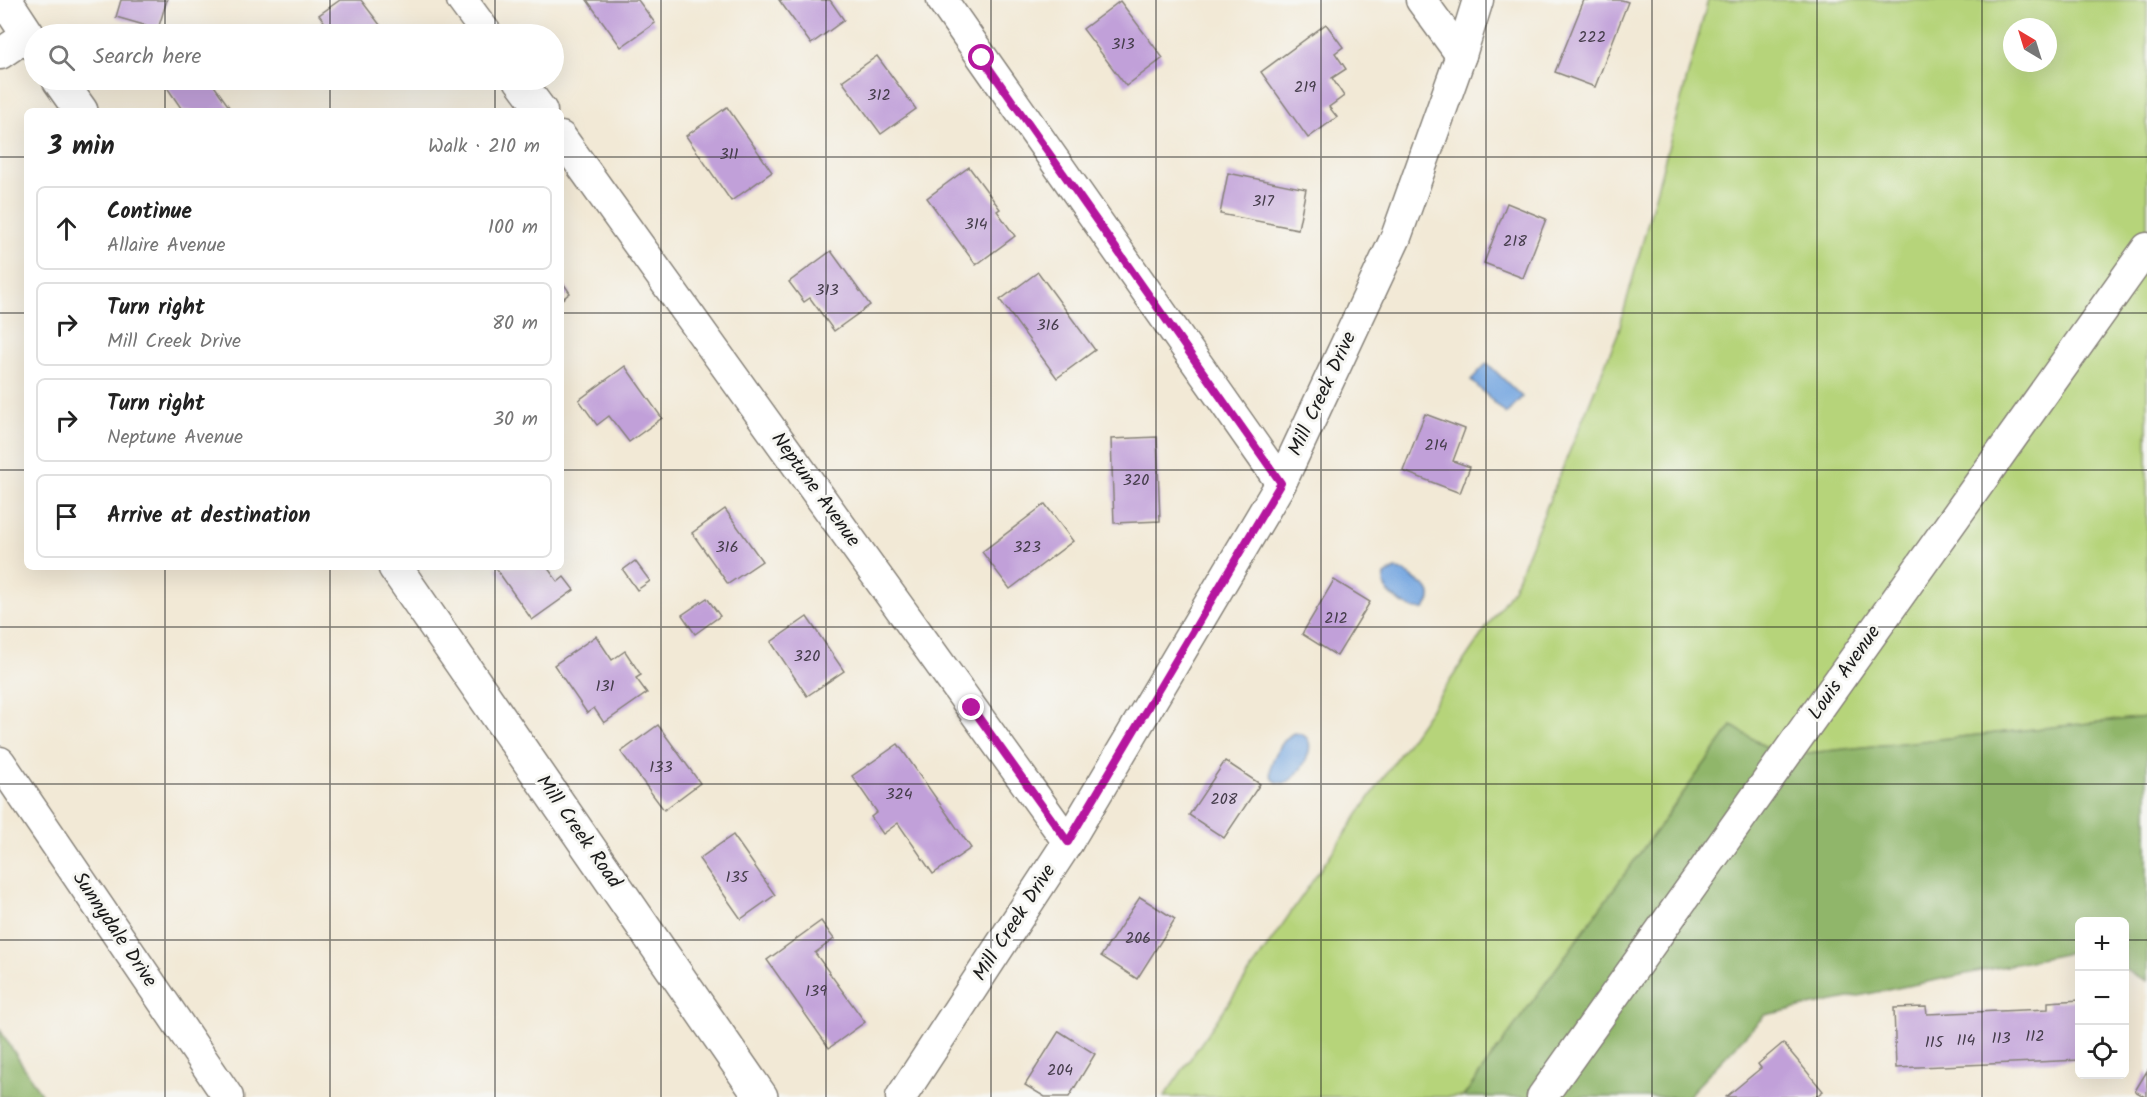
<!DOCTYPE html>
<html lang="en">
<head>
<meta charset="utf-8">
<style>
	:root { --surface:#fff; --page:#f6f6f6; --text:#222; --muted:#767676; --line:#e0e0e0 }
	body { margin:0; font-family:Kalam,sans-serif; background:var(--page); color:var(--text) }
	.controls { position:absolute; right:18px; bottom:18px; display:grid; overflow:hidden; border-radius:9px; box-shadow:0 6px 24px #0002 }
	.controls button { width:54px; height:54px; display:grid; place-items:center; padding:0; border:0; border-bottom:2px solid var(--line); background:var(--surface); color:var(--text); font:30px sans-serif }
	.compass { position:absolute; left:2003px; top:18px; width:54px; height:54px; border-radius:50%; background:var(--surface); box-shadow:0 6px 24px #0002; rotate:322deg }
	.stop { position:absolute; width:18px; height:18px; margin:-14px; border:4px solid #b5179e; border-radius:50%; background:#fff }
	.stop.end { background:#b5179e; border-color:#fff; box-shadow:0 2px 6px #0008 }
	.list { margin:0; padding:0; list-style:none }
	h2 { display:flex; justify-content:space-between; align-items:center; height:78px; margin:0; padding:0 24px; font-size:26px }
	h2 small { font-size:20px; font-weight:400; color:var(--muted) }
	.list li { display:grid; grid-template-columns:39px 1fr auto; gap:18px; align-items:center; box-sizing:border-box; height:84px; margin:0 12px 12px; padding:0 12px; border:2px solid var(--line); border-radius:9px }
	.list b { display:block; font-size:22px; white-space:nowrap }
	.list p { margin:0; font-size:20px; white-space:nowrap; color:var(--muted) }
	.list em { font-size:20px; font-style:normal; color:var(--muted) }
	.icon { flex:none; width:33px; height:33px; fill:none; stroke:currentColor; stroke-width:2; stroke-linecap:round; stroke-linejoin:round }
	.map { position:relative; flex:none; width:2147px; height:1097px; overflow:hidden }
	.search { position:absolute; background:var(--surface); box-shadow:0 6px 24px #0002; left:24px; top:24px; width:540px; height:66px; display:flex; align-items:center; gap:15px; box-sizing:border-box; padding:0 21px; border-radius:33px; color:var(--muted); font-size:22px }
	.panel { position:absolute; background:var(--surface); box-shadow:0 6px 24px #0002; left:24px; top:108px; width:540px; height:462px; border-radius:9px }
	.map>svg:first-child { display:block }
</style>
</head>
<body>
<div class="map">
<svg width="2147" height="1097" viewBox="0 0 2147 1097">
	<rect width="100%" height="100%" fill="#f6f6f2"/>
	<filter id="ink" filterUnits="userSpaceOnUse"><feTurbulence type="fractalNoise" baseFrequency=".0167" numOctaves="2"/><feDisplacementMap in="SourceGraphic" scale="12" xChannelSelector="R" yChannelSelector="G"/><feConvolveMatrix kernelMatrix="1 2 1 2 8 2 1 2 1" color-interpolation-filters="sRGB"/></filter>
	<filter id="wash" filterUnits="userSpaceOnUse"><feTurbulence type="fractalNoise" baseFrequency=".008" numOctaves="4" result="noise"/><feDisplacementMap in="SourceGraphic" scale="24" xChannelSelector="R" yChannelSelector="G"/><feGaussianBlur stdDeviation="1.35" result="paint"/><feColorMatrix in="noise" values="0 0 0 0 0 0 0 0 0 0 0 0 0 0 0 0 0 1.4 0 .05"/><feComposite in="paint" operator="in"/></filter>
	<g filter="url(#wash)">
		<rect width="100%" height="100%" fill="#f2e9d6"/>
		<path fill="#b6d47a" stroke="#69784b" stroke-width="1.5" fill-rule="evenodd" d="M1708,0H2147V717L1780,756L1732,726L1463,1097H1164L1513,589L1618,333ZM2012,27H2048V63H2012Z"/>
		<g fill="#90b66a" stroke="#566943" stroke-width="1.5">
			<polygon points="2147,717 2147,981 2125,970 2124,922 2080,922 2079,951 1765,1015 1687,1097 1463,1097 1732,726 1780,756"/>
			<polygon points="0,1030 43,1097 0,1097"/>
		</g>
		<g fill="#75a6e0" stroke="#48617e" stroke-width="1.5">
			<polygon points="1487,363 1522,397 1506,414 1471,380"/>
			<path d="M1395,569C1402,569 1407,573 1413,578C1426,586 1438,594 1424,609C1413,612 1393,599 1386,589C1383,585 1384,580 1385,575Z"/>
			<path d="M1294,733C1329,735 1296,783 1283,783C1255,782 1281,738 1294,733Z"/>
		</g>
		<g id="blocks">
			<g fill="#c1a0d9">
				<polygon points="121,0 167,0 158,29 116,17"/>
				<polygon points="340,0 361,0 387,34 334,34 319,15"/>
				<polygon points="587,0 638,0 655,23 621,47"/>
				<polygon points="779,0 830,0 844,20 811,44"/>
				<polygon points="1584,0 1622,0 1628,2 1595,87 1555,72"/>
				<polygon points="1120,1 1163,58 1126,86 1083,29"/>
				<polygon points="1326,24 1343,47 1335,53 1346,69 1332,78 1344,96 1329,107 1337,117 1308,138 1261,72"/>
				<polygon points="877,56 916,109 881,134 842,81"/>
				<polygon points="162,80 210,80 232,111 183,111"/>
				<polygon points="727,107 772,172 731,201 686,136"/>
				<polygon points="969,167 1000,209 997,211 1015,236 976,265 927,198"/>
				<polygon points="1228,173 1306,189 1298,229 1220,214"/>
				<polygon points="1507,203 1546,219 1523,278 1484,263"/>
				<polygon points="831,251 870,305 834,331 810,298 804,302 789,282"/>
				<polygon points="1038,272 1095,350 1057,378 1000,300"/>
				<polygon points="561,280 570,293 561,300"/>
				<polygon points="625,366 662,418 629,442 609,416 597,425 579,400"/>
				<polygon points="1425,414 1465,429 1453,461 1470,467 1460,493 1403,471"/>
				<polygon points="1157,437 1160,521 1114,523 1111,439"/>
				<polygon points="1045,504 1073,541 1010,589 982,552"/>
				<polygon points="725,509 762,561 728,584 692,533"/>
				<polygon points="635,561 650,581 637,590 623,570"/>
				<polygon points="495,567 547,567 558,582 564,577 574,590 532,620"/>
				<polygon points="1334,580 1370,602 1337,656 1302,634"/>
				<polygon points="707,598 720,616 695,634 682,615"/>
				<polygon points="807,617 844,671 807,696 771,642"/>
				<polygon points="596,636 612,660 625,651 641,675 636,678 647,693 604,723 594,708 587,713 554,665"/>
				<polygon points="658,725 700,783 664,810 621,752"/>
				<polygon points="898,744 971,848 933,874 898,823 883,834 871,817 877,812 852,776"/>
				<polygon points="1225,761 1260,784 1224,838 1189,815"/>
				<polygon points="733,835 775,895 741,919 699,859"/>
				<polygon points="1140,897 1175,919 1137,979 1101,956"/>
				<polygon points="821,921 834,939 815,953 865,1022 829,1048 767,960"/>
				<polygon points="2080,1000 2080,1060 1896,1068 1894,1008 1926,1007 1927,1014 2048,1009 2048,1002"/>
				<polygon points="1059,1031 1095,1054 1069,1097 1045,1097 1025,1085"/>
				<polygon points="1783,1043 1823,1091 1815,1097 1726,1097 1761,1068 1758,1064"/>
				<polygon points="2147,1071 2147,1097 2145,1097 2135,1091"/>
			</g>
		</g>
	</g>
	<g filter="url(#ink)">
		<use href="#blocks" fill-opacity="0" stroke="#878279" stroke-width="1.5"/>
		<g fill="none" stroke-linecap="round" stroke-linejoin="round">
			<defs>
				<g id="minor">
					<polyline points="462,0 487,34"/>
					<polyline points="942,0 1281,483"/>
					<polyline points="1421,0 1461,55"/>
					<polyline points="0,54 28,35"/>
					<polyline points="519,80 542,111"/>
					<polyline points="561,137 1068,842"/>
					<polyline points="0,762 228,1097"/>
					<polyline points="901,1097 1068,842 1281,483 1396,237 1461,55 1478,0"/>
					<polyline points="1542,1097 2147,248"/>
				</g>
				<g id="tertiary">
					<polyline points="5,0 34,44"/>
					<polyline points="59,80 81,111"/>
					<polyline points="395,567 761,1097"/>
				</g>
			</defs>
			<use href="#minor" stroke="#878279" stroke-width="33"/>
			<use href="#tertiary" stroke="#878279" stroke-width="36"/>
			<use href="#minor" stroke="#fff" stroke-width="30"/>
			<use href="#tertiary" stroke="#fff" stroke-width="33"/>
		</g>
	</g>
	<g fill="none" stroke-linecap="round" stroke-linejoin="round" filter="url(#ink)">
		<polyline stroke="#b5179e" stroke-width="8" points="972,708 1068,842 1281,483 982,58"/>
	</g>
	<path fill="none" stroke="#1c1c1c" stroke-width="1.5" stroke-opacity="0.55" d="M165,0V34M330,0V34M495,0V34M661,0V1097M826,0V1097M991,0V1097M1156,0V1097M1321,0V1097M1486,0V1097M1652,0V1097M1817,0V1097M1982,0V1097M165,80V111M330,80V111M495,80V111M0,157H27M561,157H2147M0,313H27M561,313H2147M0,470H27M561,470H2147M165,567V1097M330,567V1097M495,567V1097M0,627H2147M0,784H2147M0,940H2080M2124,940H2147"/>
	<g text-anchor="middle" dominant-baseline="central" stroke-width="6" stroke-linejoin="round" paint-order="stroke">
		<g font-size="16" fill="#453d4b">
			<text x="1592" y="37">222</text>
			<text x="1123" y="44">313</text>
			<text x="1305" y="87">219</text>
			<text x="879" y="95">312</text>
			<text x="729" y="154">311</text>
			<text x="1263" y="201">317</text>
			<text x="976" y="224">314</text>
			<text x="1515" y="241">218</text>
			<text x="827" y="290">313</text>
			<text x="1048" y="325">316</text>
			<text x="1436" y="445">214</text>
			<text x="1136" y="480">320</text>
			<text x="727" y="547">316</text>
			<text x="1027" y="547">323</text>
			<text x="1336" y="618">212</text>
			<text x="807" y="656">320</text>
			<text x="605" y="686">131</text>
			<text x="661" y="767">133</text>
			<text x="899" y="794">324</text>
			<text x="1224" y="799">208</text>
			<text x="737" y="877">135</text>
			<text x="1138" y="938">206</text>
			<text x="816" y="991">139</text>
			<text x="2035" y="1036">112</text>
			<text x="2001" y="1038">113</text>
			<text x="1966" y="1040">114</text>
			<text x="1934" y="1042">115</text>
			<text x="1060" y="1070">204</text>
		</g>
		<g font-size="20" fill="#1c1c1c" stroke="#f6f6f2">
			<text transform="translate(1323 394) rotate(-65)">Mill Creek Drive</text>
			<text transform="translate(815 490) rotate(54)">Neptune Avenue</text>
			<text transform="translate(1845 673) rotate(-55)">Louis Avenue</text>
			<text transform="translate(578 832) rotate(55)">Mill Creek Road</text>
			<text transform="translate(1015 923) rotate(-57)">Mill Creek Drive</text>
			<text transform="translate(114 930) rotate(56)">Sunnydale Drive</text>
		</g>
	</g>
</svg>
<div class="controls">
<button>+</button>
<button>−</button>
<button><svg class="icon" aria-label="locate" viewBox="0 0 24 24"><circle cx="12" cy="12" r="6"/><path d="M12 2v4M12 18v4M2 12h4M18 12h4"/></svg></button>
</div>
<svg class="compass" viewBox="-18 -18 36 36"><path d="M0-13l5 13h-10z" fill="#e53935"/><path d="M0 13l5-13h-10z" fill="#767676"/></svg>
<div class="stop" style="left:982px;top:58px"></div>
<div class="stop end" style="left:972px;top:708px"></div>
<div class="search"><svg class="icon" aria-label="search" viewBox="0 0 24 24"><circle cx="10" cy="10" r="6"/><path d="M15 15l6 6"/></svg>Search here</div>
<section class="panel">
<h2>3 min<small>Walk · 210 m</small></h2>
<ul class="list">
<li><svg class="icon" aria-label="ahead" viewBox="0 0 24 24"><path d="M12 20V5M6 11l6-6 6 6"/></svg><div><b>Continue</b><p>Allaire Avenue</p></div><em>100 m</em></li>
<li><svg class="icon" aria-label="right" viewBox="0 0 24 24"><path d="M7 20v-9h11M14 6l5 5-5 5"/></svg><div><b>Turn right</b><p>Mill Creek Drive</p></div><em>80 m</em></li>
<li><svg class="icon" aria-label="right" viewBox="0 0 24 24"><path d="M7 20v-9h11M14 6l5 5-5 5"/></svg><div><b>Turn right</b><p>Neptune Avenue</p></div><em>30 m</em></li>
<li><svg class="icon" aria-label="arrive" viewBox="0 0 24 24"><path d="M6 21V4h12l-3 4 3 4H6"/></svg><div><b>Arrive at destination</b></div></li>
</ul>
</section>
</div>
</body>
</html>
